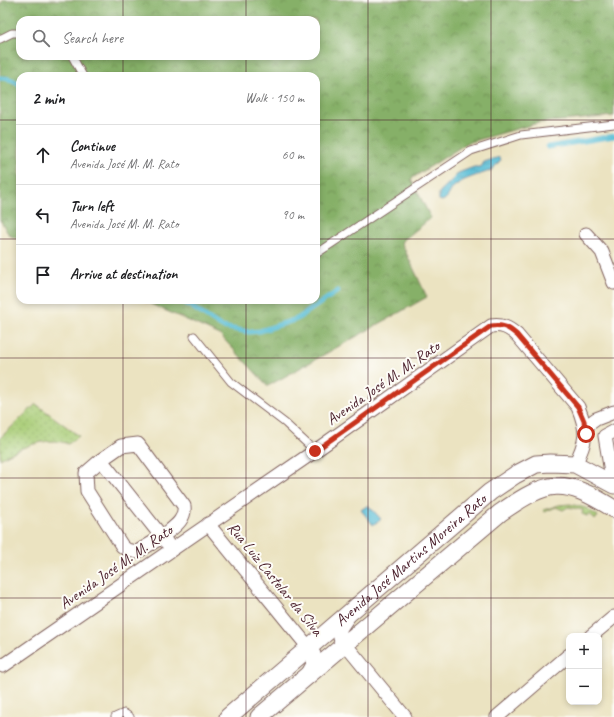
<!DOCTYPE html>
<html lang="en">
<head>
<meta charset="utf-8">
<style>
	:root { --surface:#fff; --page:#f6f6f6; --text:#202124; --muted:#757577; --line:#e0e0e0 }
	body { margin:0; font-family:Caveat,sans-serif; background:var(--page); color:var(--text) }
	.controls { position:absolute; right:12px; bottom:12px; display:grid; overflow:hidden; border-radius:8px; box-shadow:0 2px 6px #0003 }
	.controls button { width:36px; height:36px; display:grid; place-items:center; padding:0; border:0; border-bottom:1px solid var(--line); background:var(--surface); color:var(--text); font:20px sans-serif }
	.stop { position:absolute; width:12px; height:12px; margin:-9px; border:3px solid #c8321e; border-radius:50%; background:#fff }
	.stop.end { background:#c8321e; border-color:#fff; box-shadow:0 1px 4px #0008 }
	.list { margin:0; padding:0; list-style:none }
	h2 { display:flex; justify-content:space-between; align-items:center; height:52px; margin:0; padding:0 16px; font-size:17px }
	h2 small { font-size:13px; font-weight:400; color:var(--muted) }
	.list li { display:grid; grid-template-columns:26px 1fr auto; gap:12px; align-items:center; box-sizing:border-box; height:60px; padding:0 16px; border-top:1px solid var(--line) }
	.list b { display:block; font-size:15px; white-space:nowrap }
	.list p { margin:0; font-size:13px; white-space:nowrap; color:var(--muted) }
	.list em { font-size:13px; font-style:normal; color:var(--muted) }
	.icon { flex:none; width:22px; height:22px; fill:none; stroke:currentColor; stroke-width:2; stroke-linecap:round; stroke-linejoin:round }
	.map { position:relative; flex:none; width:614px; height:717px; overflow:hidden }
	.search { position:absolute; background:var(--surface); box-shadow:0 2px 6px #0003; left:16px; top:16px; width:304px; height:44px; display:flex; align-items:center; gap:10px; box-sizing:border-box; padding:0 14px; border-radius:12px; color:var(--muted); font-size:15px }
	.panel { position:absolute; background:var(--surface); box-shadow:0 2px 6px #0003; left:16px; top:72px; width:304px; height:232px; border-radius:12px }
	.map>svg:first-child { display:block }
</style>
</head>
<body>
<div class="map">
<svg width="614" height="717" viewBox="0 0 614 717">
	<defs>
		<pattern id="forest-crowns" width="20" height="18" patternUnits="userSpaceOnUse"><rect width="20" height="18" fill="#86b067"/><path d="M2 6a3 3 0 1 1 6 0M12 15a3 3 0 1 1 6 0" fill="none" stroke="#708f55"/></pattern>
		<pattern id="garden-dots" width="8" height="8" patternUnits="userSpaceOnUse"><rect width="8" height="8" fill="#a8cc76"/><path d="M2 2h.1M6 6h.1" fill="none" stroke="#92af66" stroke-width="1.8" stroke-linecap="round"/></pattern>
		<pattern id="water-ripples" width="26" height="14" patternUnits="userSpaceOnUse"><rect width="26" height="14" fill="#58bdd6"/><path d="M2 4q2-2 4 0t4 0M15 11q2-2 4 0t4 0" fill="none" stroke="#4b99ae"/></pattern>
	</defs>
	<rect width="100%" height="100%" fill="#fdfcf7"/>
	<filter id="ink" filterUnits="userSpaceOnUse"><feTurbulence type="fractalNoise" baseFrequency=".025" numOctaves="2"/><feDisplacementMap in="SourceGraphic" scale="8" xChannelSelector="R" yChannelSelector="G"/><feConvolveMatrix kernelMatrix="1 2 1 2 8 2 1 2 1" color-interpolation-filters="sRGB"/></filter>
	<filter id="wash" filterUnits="userSpaceOnUse"><feTurbulence type="fractalNoise" baseFrequency=".012" numOctaves="4" result="noise"/><feDisplacementMap in="SourceGraphic" scale="16" xChannelSelector="R" yChannelSelector="G"/><feGaussianBlur stdDeviation="0.9" result="paint"/><feColorMatrix in="noise" values="0 0 0 0 0 0 0 0 0 0 0 0 0 0 0 0 0 1.4 0 .05"/><feComposite in="paint" operator="in"/></filter>
	<g filter="url(#wash)">
		<rect width="100%" height="100%" fill="#ebe3c1"/>
		<path fill="url(#forest-crowns)" stroke="#686849" fill-rule="evenodd" d="M4,0H614V116L538,123L467,143L411,179L431,218L401,242L427,297L268,386L220,335L142,300H316V76H20V240L9,235L0,220V4ZM20,20H316V56H20Z"/>
		<g fill="url(#garden-dots)" stroke="#797650">
			<path d="M36,404L79,436L68,444C47,435 18,449 0,459V438Z"/>
			<polygon points="570,504 586,508 598,516 595,520 590,514 587,516 582,514 583,510 568,507 563,510 556,507 545,512 543,510 559,505"/>
		</g>
		<g fill="url(#water-ripples)" stroke="#516e80">
			<path d="M500,157L501,160C497,163 494,169 490,171C479,175 465,178 456,185C449,190 450,198 442,201L439,200V193C443,188 456,177 458,173L474,167H481L484,162Z"/>
			<polygon points="368,505 381,519 373,525 361,510"/>
		</g>
		<g fill="none" stroke-linecap="round" stroke-linejoin="round">
			<g stroke="#58bdd6" stroke-width="5">
				<path d="M0,78C7,78 16,80 20,86"/>
				<polyline points="548,147 614,136"/>
				<polyline points="181,300 222,327 249,332 260,331 297,319 338,291"/>
			</g>
		</g>
	</g>
	<g filter="url(#ink)">
		<g fill="none" stroke-linecap="round" stroke-linejoin="round">
			<defs>
				<g id="service">
					<polyline points="0,39 12,33 20,33"/>
					<polyline points="72,56 83,76"/>
					<polyline points="316,254 471,151 521,135 614,124"/>
					<polyline points="194,336 231,382 285,423 315,451"/>
					<polyline points="115,717 124,713 130,717"/>
				</g>
				<g id="minor">
					<polyline points="586,234 602,252 614,283"/>
					<polyline points="585,427 596,419 614,412"/>
					<path d="M138,444L184,506C186,521 172,528 162,537L101,460L121,446Z"/>
					<polyline points="101,460 86,473 87,491 122,546 127,550 137,552 162,537 167,543"/>
					<polyline points="613,484 605,436 614,431"/>
					<polyline points="208,524 314,654 313,664 307,675"/>
					<polyline points="348,617 340,629 340,638 405,717"/>
					<polyline points="591,636 614,617"/>
					<path d="M3,666L315,451L491,326C502,324 509,328 517,335L578,407C588,431 587,441 575,464"/>
					<polyline points="497,717 569,655"/>
				</g>
				<g id="tertiary">
					<path id="s1" d="M228,717L490,492L515,475L536,464L550,463L575,464L614,485"/>
					<path d="M259,717L500,513C549,479 563,477 614,509"/>
				</g>
			</defs>
			<use href="#service" stroke="#826460" stroke-width="9"/>
			<use href="#minor" stroke="#826460" stroke-width="15"/>
			<use href="#tertiary" stroke="#826460" stroke-width="19"/>
			<use href="#service" stroke="#fff" stroke-width="7"/>
			<use href="#minor" stroke="#fff" stroke-width="13"/>
			<use href="#tertiary" stroke="#fff" stroke-width="17"/>
		</g>
	</g>
	<g fill="none" stroke-linecap="round" stroke-linejoin="round" filter="url(#ink)">
		<path stroke="#c8321e" stroke-width="5" d="M315,451L491,326C503,324 509,328 517,335L578,407L584,421L586,434"/>
	</g>
	<path fill="none" stroke="#4a1f2b" stroke-width="1" stroke-opacity="0.55" d="M123,0V20M246,0V20M368,0V717M491,0V717M123,56V76M246,56V76M0,120H20M316,120H614M0,239H20M316,239H614M123,300V717M246,300V717M0,358H614M0,478H614M0,598H614"/>
	<g text-anchor="middle" dominant-baseline="central" stroke-width="4" stroke-linejoin="round" paint-order="stroke">
		<g font-size="16" fill="#4a1f2b" stroke="#fdfcf7">
			<text transform="translate(383 383) rotate(-35)">Avenida José M. M. Rato</text>
			<text stroke="none"><textPath href="#s1" startOffset="241">Avenida José Martins Moreira Rato</textPath></text>
			<text transform="translate(116 567) rotate(-35)">Avenida José M. M. Rato</text>
			<text transform="translate(275 579) rotate(51)">Rua Luiz Castelar da Silva</text>
		</g>
	</g>
</svg>
<div class="controls">
<button>+</button>
<button>−</button>
</div>
<div class="stop" style="left:586px;top:434px"></div>
<div class="stop end" style="left:315px;top:451px"></div>
<div class="search"><svg class="icon" aria-label="search" viewBox="0 0 24 24"><circle cx="10" cy="10" r="6"/><path d="M15 15l6 6"/></svg>Search here</div>
<section class="panel">
<h2>2 min<small>Walk · 150 m</small></h2>
<ul class="list">
<li><svg class="icon" aria-label="ahead" viewBox="0 0 24 24"><path d="M12 20V5M6 11l6-6 6 6"/></svg><div><b>Continue</b><p>Avenida José M. M. Rato</p></div><em>60 m</em></li>
<li><svg class="icon" aria-label="left" viewBox="0 0 24 24"><path d="M17 20v-9H6M10 6l-5 5 5 5"/></svg><div><b>Turn left</b><p>Avenida José M. M. Rato</p></div><em>90 m</em></li>
<li><svg class="icon" aria-label="arrive" viewBox="0 0 24 24"><path d="M6 21V4h12l-3 4 3 4H6"/></svg><div><b>Arrive at destination</b></div></li>
</ul>
</section>
</div>
</body>
</html>
